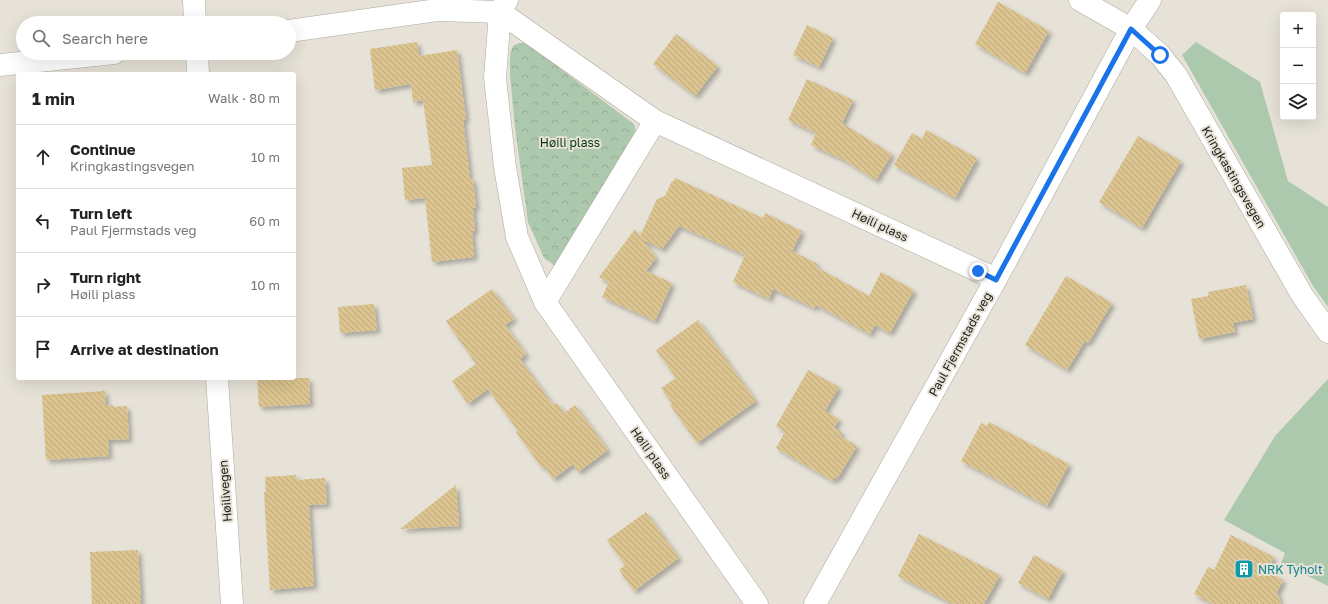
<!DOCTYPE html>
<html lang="en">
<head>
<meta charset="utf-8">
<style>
	:root { --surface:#fff; --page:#f2f2f2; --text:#222; --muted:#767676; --line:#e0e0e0 }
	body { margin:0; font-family:"Golos Text",sans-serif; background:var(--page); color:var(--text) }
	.controls { position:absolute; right:12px; top:12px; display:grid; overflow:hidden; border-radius:4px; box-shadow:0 4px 16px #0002 }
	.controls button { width:36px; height:36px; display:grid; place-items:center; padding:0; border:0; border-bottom:1px solid var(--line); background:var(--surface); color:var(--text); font:20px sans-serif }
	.stop { position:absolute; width:12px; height:12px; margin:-9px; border:3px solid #1a73e8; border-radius:50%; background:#fff }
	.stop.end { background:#1a73e8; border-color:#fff; box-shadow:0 1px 4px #0008 }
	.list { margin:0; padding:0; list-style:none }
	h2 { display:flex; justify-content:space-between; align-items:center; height:52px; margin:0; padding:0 16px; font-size:17px }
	h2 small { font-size:13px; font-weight:400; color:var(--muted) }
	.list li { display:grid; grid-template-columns:26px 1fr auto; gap:12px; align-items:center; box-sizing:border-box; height:64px; padding:0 16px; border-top:1px solid var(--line) }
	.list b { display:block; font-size:15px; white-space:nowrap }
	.list p { margin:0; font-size:13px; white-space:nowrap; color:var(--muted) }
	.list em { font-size:13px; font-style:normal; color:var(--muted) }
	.icon { flex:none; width:22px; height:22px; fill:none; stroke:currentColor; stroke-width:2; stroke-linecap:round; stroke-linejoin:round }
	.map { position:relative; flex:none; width:1328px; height:604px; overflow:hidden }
	.search { position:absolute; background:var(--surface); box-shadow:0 4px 16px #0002; left:16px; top:16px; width:280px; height:44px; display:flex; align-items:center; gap:10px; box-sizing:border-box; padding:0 14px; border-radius:22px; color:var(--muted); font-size:15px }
	.panel { position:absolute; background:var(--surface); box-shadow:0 4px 16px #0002; left:16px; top:72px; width:280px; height:308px; border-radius:4px }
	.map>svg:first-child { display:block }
</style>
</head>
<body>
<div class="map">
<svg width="1328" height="604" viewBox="0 0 1328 604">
	<defs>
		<pattern id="park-crowns" width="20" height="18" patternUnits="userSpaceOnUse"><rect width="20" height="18" fill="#adc9ad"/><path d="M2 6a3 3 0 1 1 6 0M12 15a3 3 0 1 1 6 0" fill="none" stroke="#95ac94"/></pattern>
		<pattern id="building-back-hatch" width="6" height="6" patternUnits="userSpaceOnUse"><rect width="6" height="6" fill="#dbc48f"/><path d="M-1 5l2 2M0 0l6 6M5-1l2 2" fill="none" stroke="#bca87b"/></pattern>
		<filter id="shadow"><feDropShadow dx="3.5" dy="3.5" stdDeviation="2" flood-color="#0004"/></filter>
	</defs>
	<rect width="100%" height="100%" fill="#e6e2d7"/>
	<g fill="#adc9ad">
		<polygon points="1196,42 1260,82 1288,181 1328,207 1328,307 1313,286 1182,55"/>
		<polygon points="1328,379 1328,586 1281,563 1285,553 1224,520 1275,436"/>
	</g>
	<polygon fill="url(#park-crowns)" points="519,43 526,43 634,124 637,135 555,266 544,258 528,222 515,128 510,75 510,54 513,46"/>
	<g fill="url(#building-back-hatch)" filter="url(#shadow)">
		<polygon points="998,2 1049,31 1025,73 975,44"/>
		<polygon points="807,25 833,38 819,67 793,55"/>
		<polygon points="676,34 718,66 695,96 653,64"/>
		<polygon points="417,42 419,56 457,50 466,120 463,120 470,179 473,179 476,207 473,208 475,231 472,231 474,257 432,262 425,198 405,200 402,168 432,165 423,100 413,102 411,84 375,90 370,49"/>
		<polygon points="807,79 853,100 842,123 892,154 876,180 844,160 811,145 816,133 788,120"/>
		<polygon points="926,130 977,158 955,198 894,165 912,133 922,139"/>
		<polygon points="1138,136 1181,161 1142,228 1099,202"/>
		<polygon points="675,178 763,218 765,213 802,231 792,251 818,264 816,267 869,296 881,272 914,290 890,333 875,325 870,334 816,305 814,308 773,289 769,299 733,282 745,255 679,226 662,249 643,240 656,258 646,271 672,283 655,321 602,297 609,282 599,277 635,229 640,236 657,199 665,196 672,181 673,182"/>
		<polygon points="1066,276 1112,303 1088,343 1085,341 1067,370 1025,345"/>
		<polygon points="1246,285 1253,319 1233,323 1235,332 1199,339 1191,299 1208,296 1208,292"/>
		<polygon points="492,289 514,319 505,325 526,354 520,359 553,405 557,403 564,413 575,405 608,450 578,472 573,464 553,479 544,466 542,468 516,432 518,431 488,389 468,404 452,381 476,364 446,321"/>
		<polygon points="374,304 377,330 340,333 338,307"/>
		<polygon points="698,320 756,401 697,443 670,405 672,403 661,388 676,378 656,350"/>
		<polygon points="808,370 839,387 825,411 839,419 834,428 842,432 840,436 857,446 837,479 835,477 833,481 776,448 785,432 776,426"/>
		<polygon points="257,378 309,378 310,404 259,407"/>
		<polygon points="105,391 106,406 113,405 113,407 127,406 129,439 108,440 109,456 46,460 42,395"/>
		<polygon points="989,422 1069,464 1047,506 961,461 981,423 987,426"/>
		<polygon points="296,475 296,480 325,478 327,504 309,505 314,586 270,590 264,492 266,492 265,477"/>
		<polygon points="456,485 459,526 400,529"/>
		<polygon points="646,512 679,558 634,591 619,570 625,565 607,540"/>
		<polygon points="919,534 1000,575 984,604 953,604 898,576"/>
		<polygon points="1231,535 1274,557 1267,571 1283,580 1277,592 1281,604 1213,604 1194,594 1208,567 1214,570"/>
		<polygon points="138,550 141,604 92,604 90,552"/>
		<polygon points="1034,555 1063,571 1048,599 1018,583"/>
	</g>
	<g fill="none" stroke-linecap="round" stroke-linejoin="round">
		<defs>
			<g id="minor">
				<polyline points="194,0 195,23"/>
				<polyline points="1080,0 1131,29 1160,55 1176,75 1302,295 1328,332"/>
				<polyline points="500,12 495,78 505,167 517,237 545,302 757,604"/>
				<polyline points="500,12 655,121 996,279"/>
				<polyline points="289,31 437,10 500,12 507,0"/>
				<polyline points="197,53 198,74"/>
				<polyline points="0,65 114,53"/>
				<polyline points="545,302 655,121"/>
				<polyline points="217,378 232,604"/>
				<polyline points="815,604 996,279 1131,29 1150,0"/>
			</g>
		</defs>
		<use href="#minor" stroke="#aca89d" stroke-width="23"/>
		<use href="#minor" stroke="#fff" stroke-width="22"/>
	</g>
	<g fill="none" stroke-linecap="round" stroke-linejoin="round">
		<polyline stroke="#1a73e8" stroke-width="5" points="978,271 996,280 1131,29 1160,55"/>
	</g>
	<defs>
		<symbol id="building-square" viewBox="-11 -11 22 22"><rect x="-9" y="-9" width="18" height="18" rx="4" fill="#0f9aa8" stroke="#e6e2d7"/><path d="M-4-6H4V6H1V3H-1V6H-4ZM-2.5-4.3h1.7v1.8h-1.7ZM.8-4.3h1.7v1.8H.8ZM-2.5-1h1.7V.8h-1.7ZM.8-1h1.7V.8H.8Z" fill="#fff"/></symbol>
	</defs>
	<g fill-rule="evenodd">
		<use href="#building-square" x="1233" y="558" width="22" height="22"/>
	</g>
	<g text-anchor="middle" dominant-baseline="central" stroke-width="4" stroke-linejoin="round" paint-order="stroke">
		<g font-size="12" fill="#073811" stroke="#e6e2d7">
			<text x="570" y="142">Høili plass</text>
		</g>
		<g font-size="12" fill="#23211d" stroke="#e6e2d7">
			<text transform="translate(1234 177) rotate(60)">Kringkastingsvegen</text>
			<text transform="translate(880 225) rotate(25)">Høili plass</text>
			<text transform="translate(960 344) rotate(-61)">Paul Fjermstads veg</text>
			<text transform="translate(651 453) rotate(55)">Høili plass</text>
			<text transform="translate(225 491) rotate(-94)">Høilivegen</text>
		</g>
		<g font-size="12" fill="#0d838f" stroke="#e6e2d7" text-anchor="start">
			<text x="1258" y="569">NRK Tyholt</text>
		</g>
	</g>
</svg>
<div class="controls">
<button>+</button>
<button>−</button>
<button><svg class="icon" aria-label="layers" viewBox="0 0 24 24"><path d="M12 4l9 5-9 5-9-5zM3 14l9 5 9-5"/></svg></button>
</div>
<div class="stop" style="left:1160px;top:55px"></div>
<div class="stop end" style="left:978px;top:271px"></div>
<div class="search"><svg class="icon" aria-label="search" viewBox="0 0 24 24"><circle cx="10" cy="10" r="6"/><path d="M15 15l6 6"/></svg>Search here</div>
<section class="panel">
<h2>1 min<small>Walk · 80 m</small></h2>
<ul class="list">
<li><svg class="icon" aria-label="ahead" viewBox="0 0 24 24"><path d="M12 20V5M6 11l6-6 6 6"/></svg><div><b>Continue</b><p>Kringkastingsvegen</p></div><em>10 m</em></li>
<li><svg class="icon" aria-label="left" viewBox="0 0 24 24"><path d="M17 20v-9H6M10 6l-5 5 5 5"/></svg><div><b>Turn left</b><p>Paul Fjermstads veg</p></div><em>60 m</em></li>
<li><svg class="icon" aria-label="right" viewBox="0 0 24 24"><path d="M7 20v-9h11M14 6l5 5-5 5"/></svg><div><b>Turn right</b><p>Høili plass</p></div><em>10 m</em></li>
<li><svg class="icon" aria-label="arrive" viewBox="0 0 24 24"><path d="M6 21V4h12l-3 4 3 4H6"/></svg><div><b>Arrive at destination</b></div></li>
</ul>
</section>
</div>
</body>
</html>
